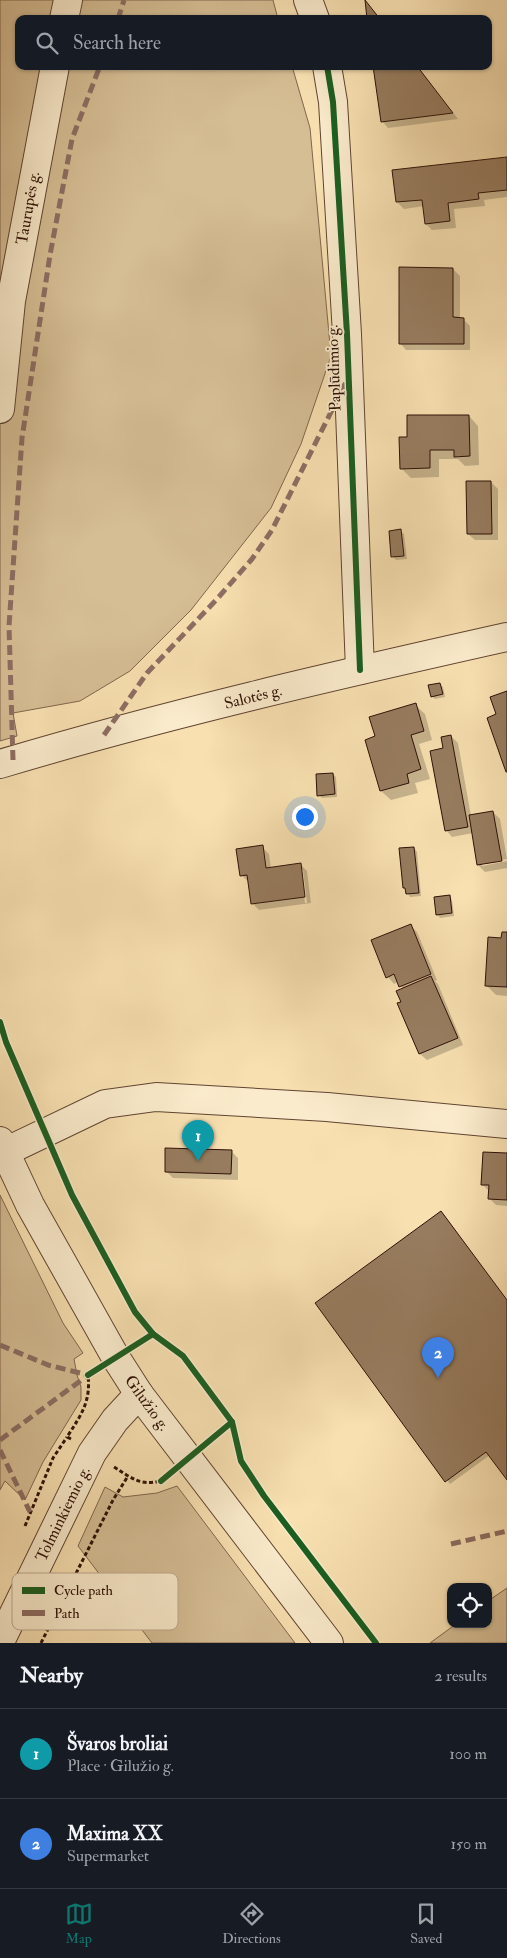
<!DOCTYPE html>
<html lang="en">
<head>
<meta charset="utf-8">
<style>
	:root { --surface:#171b24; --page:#20242c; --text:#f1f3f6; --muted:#9ea1a6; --line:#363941; --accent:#0f766e }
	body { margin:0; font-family:"IM FELL Double Pica",serif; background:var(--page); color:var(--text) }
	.controls { position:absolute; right:15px; bottom:15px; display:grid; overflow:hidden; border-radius:10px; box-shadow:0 1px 4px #0004 }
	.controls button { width:45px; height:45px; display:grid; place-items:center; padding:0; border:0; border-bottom:1px solid var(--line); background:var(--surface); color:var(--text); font:25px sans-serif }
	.you { position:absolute; left:304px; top:816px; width:18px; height:18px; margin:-12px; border:4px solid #fff; border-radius:50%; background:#1a73e8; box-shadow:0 0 0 8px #1a73e833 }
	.badge { display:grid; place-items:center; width:32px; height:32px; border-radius:50%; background:var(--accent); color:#fff; font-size:16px; font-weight:700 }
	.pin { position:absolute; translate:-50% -41px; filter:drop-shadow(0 1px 2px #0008) }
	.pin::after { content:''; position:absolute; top:26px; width:18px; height:15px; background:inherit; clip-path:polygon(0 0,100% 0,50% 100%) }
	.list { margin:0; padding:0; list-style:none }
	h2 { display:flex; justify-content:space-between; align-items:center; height:65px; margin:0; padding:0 20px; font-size:21px }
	h2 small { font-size:16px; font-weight:400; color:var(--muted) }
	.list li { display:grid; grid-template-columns:32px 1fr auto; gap:15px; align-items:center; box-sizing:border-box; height:90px; padding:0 20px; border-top:1px solid var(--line) }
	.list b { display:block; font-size:19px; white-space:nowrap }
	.list p { margin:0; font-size:16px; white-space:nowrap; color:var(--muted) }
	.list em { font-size:16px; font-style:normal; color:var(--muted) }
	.icon { flex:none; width:28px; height:28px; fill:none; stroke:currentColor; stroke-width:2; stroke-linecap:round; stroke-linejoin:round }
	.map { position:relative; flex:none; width:507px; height:1643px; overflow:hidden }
	.search { position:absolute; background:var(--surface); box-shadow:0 1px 4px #0004; left:15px; right:15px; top:15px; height:55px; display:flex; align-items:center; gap:12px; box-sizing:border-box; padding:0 18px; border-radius:10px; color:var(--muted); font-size:19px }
	.sheet { height:245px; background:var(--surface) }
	nav { display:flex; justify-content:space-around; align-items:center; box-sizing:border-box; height:70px; border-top:1px solid var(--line); background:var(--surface); font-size:14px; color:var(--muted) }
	nav a { display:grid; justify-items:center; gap:2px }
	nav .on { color:var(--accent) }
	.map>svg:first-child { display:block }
</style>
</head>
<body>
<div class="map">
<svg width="507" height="1643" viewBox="0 0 507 1643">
	<rect width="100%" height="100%" fill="#f8e0b1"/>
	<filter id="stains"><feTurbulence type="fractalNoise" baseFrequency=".004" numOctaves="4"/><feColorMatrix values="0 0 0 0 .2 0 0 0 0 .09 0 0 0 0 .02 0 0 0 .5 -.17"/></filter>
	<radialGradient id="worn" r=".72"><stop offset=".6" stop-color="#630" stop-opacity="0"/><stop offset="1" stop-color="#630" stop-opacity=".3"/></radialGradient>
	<g fill="#d5bd94" stroke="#81664d">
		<polygon points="0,0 273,0 278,19 19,19 19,66 292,66 310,128 331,356 301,444 271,508 191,610 130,671 80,701 13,713 17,736 0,741"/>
		<polygon points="0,1195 63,1323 83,1353 74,1359 77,1375 81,1387 81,1400 43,1462 25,1500 5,1481 0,1490"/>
		<polygon points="177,1486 295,1643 152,1643 78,1546 105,1487 123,1497 157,1493"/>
		<polygon points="507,1588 507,1643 430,1643 456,1624 488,1624 488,1601"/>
	</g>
	<g fill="#0003" fill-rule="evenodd">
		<polygon points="417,66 458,119 388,128 382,121"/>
		<polygon points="507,159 507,197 484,200 485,206 454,209 456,228 432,230 426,224 424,206 404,209 397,202"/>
		<polygon points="453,269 460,276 460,319 463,319 470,326 470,350 406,350 400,343"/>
		<polygon points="469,416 478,426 479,465 465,466 458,459 439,459 439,477 411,478 401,468 409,438"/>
		<polygon points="491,482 498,489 498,540 475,540 468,534"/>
		<polygon points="400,531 404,534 407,559 396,560 393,557"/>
		<polygon points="440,684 443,687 445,697 435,699 432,696"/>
		<polygon points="415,705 425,714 432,740 419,744 430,779 415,783 418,793 391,800 381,791 366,740 377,737"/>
		<polygon points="451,736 458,743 471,816 493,812 500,819 507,859 482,863 482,866 507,861 507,868 485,872 478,865 473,833 452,837 446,830 444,749"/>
		<polygon points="333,774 336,777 337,797 322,798 319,795"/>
		<path d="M262,847L269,854L271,868L300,864L307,871L311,903L259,910L252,903L249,882L241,875ZM301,870H303L307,903H305Z"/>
		<polygon points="414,848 417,852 421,896 410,897 404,887"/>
		<polygon points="449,897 452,900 454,916 440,918 437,914"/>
		<polygon points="410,925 417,932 437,980 435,981 438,984 463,1045 427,1060 420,1054 399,1004 402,1002 403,989 398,982 394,984 388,977"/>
		<polygon points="507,933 507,996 496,995 486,985 503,939"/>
		<polygon points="231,1151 238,1158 238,1180 173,1178 166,1171"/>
		<polygon points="507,1155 507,1206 496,1205 489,1198 489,1191 482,1184"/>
		<polygon points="441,1212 507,1301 507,1478 490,1455 450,1484 316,1303"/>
	</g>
	<g fill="#977c5f" stroke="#2d1006">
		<polygon points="365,0 380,19 367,19"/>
		<polygon points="373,66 417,66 453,113 381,122"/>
		<polygon points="507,157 507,190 478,193 479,199 448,203 450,221 425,224 422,200 396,202 392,170"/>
		<polygon points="399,267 453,268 453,317 464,318 464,344 399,344"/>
		<polygon points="407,415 469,415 470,456 454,457 454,450 430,450 430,468 400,469 399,437 407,437"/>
		<polygon points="466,481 491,481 492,534 467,534"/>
		<polygon points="401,529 404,556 391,557 389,531"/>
		<polygon points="440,683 443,694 431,697 428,685"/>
		<polygon points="507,691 507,772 506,772 487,718 496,714 490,697"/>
		<polygon points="416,703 424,731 411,735 421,769 407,774 409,783 380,791 365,740 375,736 369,717"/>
		<polygon points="451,735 468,827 445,831 430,751 443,748 441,737"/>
		<polygon points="333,773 335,794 317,796 316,774"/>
		<polygon points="493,811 502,861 477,865 469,815"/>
		<polygon points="263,845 266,868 301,863 305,897 251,904 247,875 240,876 236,849"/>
		<polygon points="414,847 419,893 406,894 405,888 403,888 399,848"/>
		<polygon points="450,895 452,913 436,915 434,897"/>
		<polygon points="411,924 431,974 399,987 394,974 386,978 371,940"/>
		<polygon points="502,932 507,932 507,987 485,986 488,937 501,938"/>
		<polygon points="431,976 458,1038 419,1054 397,1003 401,1002 396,991"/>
		<polygon points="165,1148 232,1150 231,1174 165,1172"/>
		<polygon points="483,1152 507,1153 507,1200 488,1199 489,1185 481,1185"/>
		<polygon points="441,1211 507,1300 507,1480 486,1452 445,1482 315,1303"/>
	</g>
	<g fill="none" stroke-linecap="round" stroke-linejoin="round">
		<defs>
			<g id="street">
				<polyline points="308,0 315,19"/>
				<polyline points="64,19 68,0"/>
				<polyline points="327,66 333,102 347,334 360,670"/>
				<polyline points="0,409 11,301 55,66"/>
				<path d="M0,764C167,714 337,675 507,637"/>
				<polyline points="0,1141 30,1205 116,1358 139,1394 329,1643"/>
				<polyline points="5,1152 105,1104 156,1097 327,1107 507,1124"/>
				<polyline points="0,1642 92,1453 115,1420 139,1394"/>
			</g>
		</defs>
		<use href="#street" stroke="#604431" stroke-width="30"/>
		<g stroke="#2d1006" stroke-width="3" stroke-dasharray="4 2.5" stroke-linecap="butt">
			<path d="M71,1439L67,1437C81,1415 91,1402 88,1375"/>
			<path d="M114,1467C132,1478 139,1486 161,1481"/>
			<polyline points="25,1526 53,1458 67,1437"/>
			<polyline points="41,1643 113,1500 128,1476"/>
		</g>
		<use href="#street" stroke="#faebcc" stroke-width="28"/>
		<g stroke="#8d6e63" stroke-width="5" stroke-dasharray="10 5" stroke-linecap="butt">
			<polyline points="118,19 124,0"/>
			<polyline points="104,735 147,673 217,599 252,559 272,530 346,382"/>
			<polyline points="13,760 9,626 22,438 50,255 72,139 100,66"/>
			<polyline points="0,1345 48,1365 88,1375"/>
			<polyline points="0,1440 91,1373"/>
			<polyline points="0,1450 30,1512"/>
			<polyline points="451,1544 507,1531"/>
		</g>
		<defs>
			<g id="cycleway">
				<polyline points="327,66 333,102 347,334 360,670"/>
				<polyline points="0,1022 6,1042 72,1195 135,1312 153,1334 183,1356 209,1391 232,1422 241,1461 264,1496 376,1643"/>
				<polyline points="88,1375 153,1334"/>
				<polyline points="161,1481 232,1422"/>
			</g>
		</defs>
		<use href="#cycleway" stroke="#faebcc" stroke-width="9"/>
		<use href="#cycleway" stroke="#1b5e20" stroke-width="6"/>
	</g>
	<g text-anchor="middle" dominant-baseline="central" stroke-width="4" stroke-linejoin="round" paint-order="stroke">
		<g font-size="16" fill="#2d1006" stroke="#faebcc">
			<text transform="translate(28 208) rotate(-80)">Taurupės g.</text>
			<text transform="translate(334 368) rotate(-92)">Paplūdimio g.</text>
			<text transform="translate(253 697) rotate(-14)">Salotės g.</text>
			<text transform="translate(147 1403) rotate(54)">Gilužio g.</text>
			<text transform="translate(63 1514) rotate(-64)">Tolminkiemio g.</text>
		</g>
	</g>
	<rect x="12" y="1573" width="166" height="57" rx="8" fill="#faebcc" stroke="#bca991" stroke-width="1"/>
	<rect x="22" y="1587" width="23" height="7" fill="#1b5e20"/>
	<rect x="22" y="1610" width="23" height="6" fill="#8d6e63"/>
	<g font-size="14" fill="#2d1006">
		<text x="54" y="1595">Cycle path</text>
		<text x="54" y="1618">Path</text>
	</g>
	<rect width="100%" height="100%" filter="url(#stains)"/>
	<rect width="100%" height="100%" fill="url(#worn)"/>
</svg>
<div class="controls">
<button><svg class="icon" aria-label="locate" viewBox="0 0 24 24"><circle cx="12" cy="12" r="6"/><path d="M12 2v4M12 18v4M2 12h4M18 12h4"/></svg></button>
</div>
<div class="you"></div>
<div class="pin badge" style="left:198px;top:1161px;background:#0f9aa8">1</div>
<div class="pin badge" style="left:438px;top:1378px;background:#3f7fe0">2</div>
<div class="search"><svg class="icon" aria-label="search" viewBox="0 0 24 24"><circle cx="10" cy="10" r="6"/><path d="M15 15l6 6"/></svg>Search here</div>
</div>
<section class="sheet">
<h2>Nearby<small>2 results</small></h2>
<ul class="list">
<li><span class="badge" style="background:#0f9aa8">1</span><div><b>Švaros broliai</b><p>Place · Gilužio g.</p></div><em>100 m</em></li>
<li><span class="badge" style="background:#3f7fe0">2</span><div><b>Maxima XX</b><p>Supermarket</p></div><em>150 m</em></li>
</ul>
</section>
<nav>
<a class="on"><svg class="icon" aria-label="map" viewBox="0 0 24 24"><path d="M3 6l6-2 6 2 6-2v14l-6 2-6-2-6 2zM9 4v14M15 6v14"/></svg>Map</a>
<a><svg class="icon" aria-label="directions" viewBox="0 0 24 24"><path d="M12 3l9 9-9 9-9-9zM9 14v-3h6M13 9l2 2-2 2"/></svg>Directions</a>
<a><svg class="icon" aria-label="saved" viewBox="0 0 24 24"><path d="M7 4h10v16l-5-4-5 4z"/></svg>Saved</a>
</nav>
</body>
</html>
